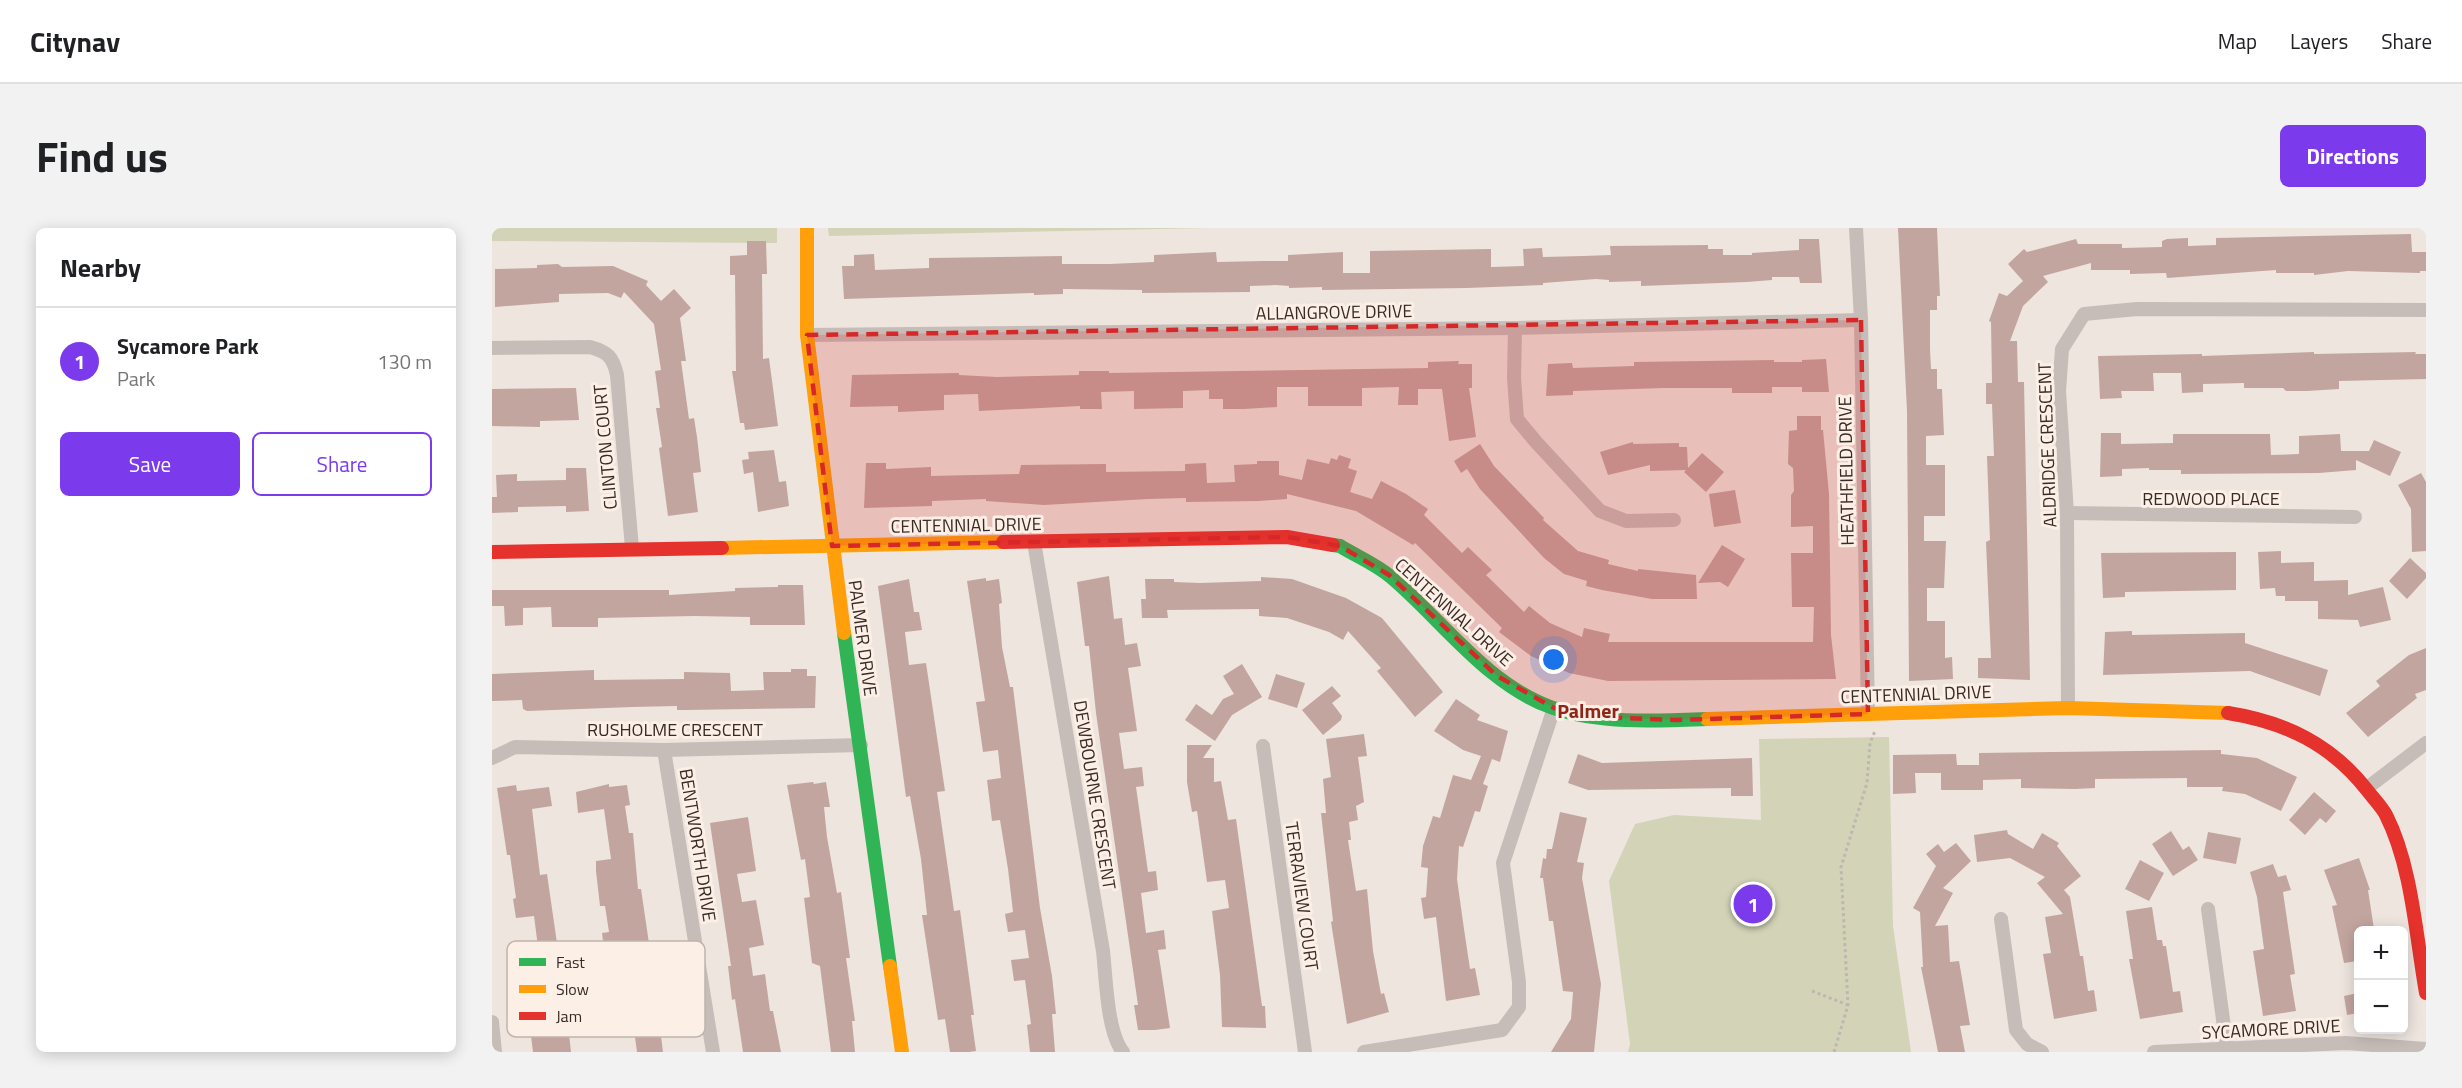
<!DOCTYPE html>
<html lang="en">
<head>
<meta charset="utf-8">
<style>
	:root { --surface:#fff; --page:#f2f2f2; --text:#202124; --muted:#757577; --line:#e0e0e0; --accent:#7c3aed }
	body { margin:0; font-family:"Titillium Web",sans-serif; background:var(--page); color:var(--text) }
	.controls { position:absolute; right:18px; bottom:18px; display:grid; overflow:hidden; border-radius:9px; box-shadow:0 3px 15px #0003 }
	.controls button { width:54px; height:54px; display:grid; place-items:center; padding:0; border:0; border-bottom:2px solid var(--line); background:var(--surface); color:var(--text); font:30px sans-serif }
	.you { position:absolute; left:1062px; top:432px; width:21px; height:21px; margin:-15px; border:4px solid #fff; border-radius:50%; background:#1a73e8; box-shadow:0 0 0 9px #1a73e833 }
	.badge { display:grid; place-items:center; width:39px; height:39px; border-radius:50%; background:var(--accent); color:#fff; font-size:20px; font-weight:700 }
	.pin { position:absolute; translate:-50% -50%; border:3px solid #fff; box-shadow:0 2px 6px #0006 }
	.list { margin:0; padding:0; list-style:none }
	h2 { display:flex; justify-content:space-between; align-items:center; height:78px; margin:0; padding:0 24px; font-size:26px }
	h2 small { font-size:20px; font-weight:400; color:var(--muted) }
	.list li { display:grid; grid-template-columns:39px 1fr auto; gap:18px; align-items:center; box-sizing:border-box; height:108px; padding:0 24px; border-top:2px solid var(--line) }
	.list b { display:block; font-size:22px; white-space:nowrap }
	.list p { margin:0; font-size:20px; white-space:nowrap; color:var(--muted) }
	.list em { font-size:20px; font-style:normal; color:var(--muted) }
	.actions { display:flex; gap:12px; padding:18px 24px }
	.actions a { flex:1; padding:14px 0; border:2px solid var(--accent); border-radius:9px; text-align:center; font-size:21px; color:var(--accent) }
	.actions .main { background:var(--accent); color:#fff }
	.map { position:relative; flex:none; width:1934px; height:824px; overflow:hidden; border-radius:9px }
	header { display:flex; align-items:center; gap:36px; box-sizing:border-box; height:84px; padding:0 30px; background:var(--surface); border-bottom:2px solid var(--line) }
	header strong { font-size:28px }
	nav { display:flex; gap:33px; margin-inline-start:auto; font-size:21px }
	.intro { display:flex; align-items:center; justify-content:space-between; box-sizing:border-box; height:144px; padding:0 36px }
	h1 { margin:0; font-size:42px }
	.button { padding:15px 27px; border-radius:9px; background:var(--accent); color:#fff; font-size:21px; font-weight:700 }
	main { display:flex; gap:36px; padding:0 36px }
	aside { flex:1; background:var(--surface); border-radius:9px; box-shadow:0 3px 15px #0003 }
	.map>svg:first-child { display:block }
</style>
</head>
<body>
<header>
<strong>Citynav</strong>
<nav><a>Map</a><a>Layers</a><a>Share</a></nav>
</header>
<div class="intro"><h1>Find us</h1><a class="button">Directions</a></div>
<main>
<aside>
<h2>Nearby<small></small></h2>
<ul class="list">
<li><span class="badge">1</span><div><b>Sycamore Park</b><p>Park</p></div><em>130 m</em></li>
</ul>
<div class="actions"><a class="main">Save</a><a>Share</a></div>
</aside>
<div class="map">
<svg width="1934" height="824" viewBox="0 0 1934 824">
	<rect width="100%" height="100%" fill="#eee5df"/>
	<g fill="#d2d3b7">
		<polygon points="0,0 285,0 285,15 0,13"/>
		<polygon points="336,0 715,0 337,8"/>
		<polygon points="1397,509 1401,698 1419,824 1136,824 1138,816 1117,653 1143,596 1182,587 1269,592 1267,511"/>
	</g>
	<g fill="#c3a59f">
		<polygon points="1406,0 1445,0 1448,68 1445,68 1445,82 1438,82 1438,121 1439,141 1445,141 1445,161 1450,161 1452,207 1434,208 1434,237 1453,237 1453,288 1432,288 1432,313 1454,313 1452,360 1435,360 1435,393 1453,393 1453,430 1460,429 1461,451 1417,453 1415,183"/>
		<polygon points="1919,6 1920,24 1934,24 1934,43 1928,43 1928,45 1856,43 1822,47 1822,45 1784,45 1784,42 1675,50 1674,45 1638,46 1638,42 1599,42 1599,35 1551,48 1556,54 1531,78 1518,113 1525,113 1526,154 1532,154 1538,452 1486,450 1486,430 1499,430 1494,314 1498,312 1495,228 1502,228 1500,176 1494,176 1494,155 1500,155 1499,94 1497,93 1507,65 1515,68 1531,53 1516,36 1532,21 1535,24 1584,11 1586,16 1630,16 1630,20 1670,19 1670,13 1675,11 1696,10 1696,18 1724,17 1724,10"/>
		<polygon points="1307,11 1327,11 1330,55 1308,55 1307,49 1280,49 1280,52 1255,54 1149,58 1149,53 1117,54 1117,52 1104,51 1051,55 1051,57 975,60 830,62 830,59 797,60 797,58 784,57 758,58 758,64 650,65 650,62 571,61 571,66 542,67 542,65 352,71 350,38 362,38 362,27 382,26 383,42 437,40 437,30 570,28 570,36 618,36 662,34 662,27 724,24 725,34 771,33 796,33 796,27 851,24 851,45 878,45 878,23 999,21 999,39 1032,38 1031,21 1050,20 1051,29 1091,28 1119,27 1118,18 1216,17 1216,21 1231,21 1231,27 1260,27 1260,25 1307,22"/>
		<polygon points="255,13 274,13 275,46 270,46 271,131 277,130 286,198 253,202 252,195 248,195 240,143 244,143 243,47 238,47 238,28 255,27"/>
		<polygon points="66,36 70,39 121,38 156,53 154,57 169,73 182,61 199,80 188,90 194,133 189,133 197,191 202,190 205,209 209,244 201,245 206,284 176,288 167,220 170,219 164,180 168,180 163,143 169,142 162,96 132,64 129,70 116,65 67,66 67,74 3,79 3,41 45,40 45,37"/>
		<polygon points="1822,124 1822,126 1924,124 1923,126 1934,126 1934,151 1847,153 1847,161 1815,163 1794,163 1791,160 1752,160 1752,155 1711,156 1711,164 1690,165 1689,145 1661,145 1662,163 1629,163 1630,170 1608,171 1606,128 1710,126 1710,128"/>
		<polygon points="1334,131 1337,164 1310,164 1310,159 1280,159 1280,165 1240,165 1240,160 1172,160 1081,163 1081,167 1054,168 1056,136 1080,135 1081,140 1142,138 1142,134 1282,132 1282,134 1310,134 1310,132"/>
		<polygon points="967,133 966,136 980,136 980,160 977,160 984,209 957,213 950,161 926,161 926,177 906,177 907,159 870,160 870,178 816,178 816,159 785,159 785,179 752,181 731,181 731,171 717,171 717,162 691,163 691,180 642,181 642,163 609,164 610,181 588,181 588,178 487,183 486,166 452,167 452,182 406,184 406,178 358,179 360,147 467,145 467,147 505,149 587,147 587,143 617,143 617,145 936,140 936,134"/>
		<polygon points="84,160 87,192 48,193 48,199 0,198 0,161"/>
		<polygon points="1305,188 1329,188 1329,202 1331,202 1337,266 1339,407 1344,451 1116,453 1077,445 1039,428 1007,404 1010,400 923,315 921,317 864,283 795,266 795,271 767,273 694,274 694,270 656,271 552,277 494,273 494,271 440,273 440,278 372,280 374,235 394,235 394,241 439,239 439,248 527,246 529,237 614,236 614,244 693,243 693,236 714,235 715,255 743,254 742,237 765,236 765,233 787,233 787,247 810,252 815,231 837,236 839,230 845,232 847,227 859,231 856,240 865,243 858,264 880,271 889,253 914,266 936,281 932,287 970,325 976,319 1000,342 994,347 1032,384 1037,378 1058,395 1090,409 1092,400 1118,406 1116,414 1321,414 1322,379 1300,379 1299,325 1321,325 1321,298 1299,299 1299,267 1302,263 1301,240 1296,236 1297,203 1305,202"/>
		<polygon points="1609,205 1629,205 1629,216 1681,215 1681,206 1778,206 1779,227 1807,226 1807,208 1848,206 1849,223 1877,223 1882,212 1909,224 1898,248 1864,232 1864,242 1827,245 1689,246 1689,242 1657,242 1657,240 1630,241 1630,248 1608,249"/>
		<polygon points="1141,214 1141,216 1187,215 1187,219 1195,219 1196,240 1210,225 1232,244 1214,264 1192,244 1194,242 1158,243 1158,237 1116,247 1108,224"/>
		<polygon points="988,216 1002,238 1052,290 1051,292 1086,323 1117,332 1116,336 1146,343 1146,341 1204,347 1205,371 1160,371 1110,362 1094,358 1095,353 1072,346 1052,330 988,261 975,241 969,245 962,233"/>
		<polygon points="282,222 287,254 294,253 297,278 266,284 261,244 252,246 250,232 257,231 256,224"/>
		<polygon points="74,240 94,240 97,283 74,284 74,278 26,279 26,284 0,285 0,269 5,269 4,247 25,246 25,253 74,252"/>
		<polygon points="1929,245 1934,254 1934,323 1920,324 1919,281 1906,257"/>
		<polygon points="1243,262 1249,295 1222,299 1217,266"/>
		<polygon points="1230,317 1253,331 1236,359 1228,354 1206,355"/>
		<polygon points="1789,323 1789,335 1822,334 1822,353 1856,352 1856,367 1891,359 1899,392 1868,399 1866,392 1826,391 1826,373 1793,373 1793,368 1784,368 1783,360 1768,361 1766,324"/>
		<polygon points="1744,324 1744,362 1633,364 1633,369 1611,370 1609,325"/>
		<polygon points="1918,330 1934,345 1934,350 1915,371 1897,353"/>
		<polygon points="617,348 622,391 630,390 633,417 645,415 649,438 636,440 645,503 627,505 632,541 650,539 652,558 644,559 656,644 664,643 666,662 649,665 654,705 672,702 674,721 666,722 678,800 663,802 646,802 642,777 646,777 604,485 597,418 593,418 585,354"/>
		<polygon points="769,349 800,351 854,370 890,390 951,464 923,489 885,443 889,440 856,403 851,412 837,404 795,390 767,388 767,381 675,382 676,390 650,390 649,371 654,371 653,351 682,351 682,354 708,355 769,353"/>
		<polygon points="494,350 494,353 507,351 510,375 507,376 510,419 518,459 521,459 548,680 560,748 564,786 560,786 563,824 538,824 535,797 539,796 533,752 522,753 519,732 537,730 533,702 516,704 513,686 521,684 516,641 508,592 500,593 495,552 509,550 506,522 491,524 484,474 493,473 475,353"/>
		<polygon points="417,351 422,384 427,384 430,402 413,404 417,437 434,435 453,563 445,564 462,683 468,682 482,787 479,787 484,823 477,824 458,824 453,791 446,792 430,687 435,687 429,631 418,568 414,569 386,358"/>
		<polygon points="286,357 311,357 313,397 258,397 258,389 202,388 106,390 106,399 60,399 59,379 31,380 31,397 13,398 12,378 0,378 0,362 177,362 177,367 243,363 243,360 286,359"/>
		<polygon points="1640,403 1640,407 1753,405 1753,415 1836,442 1828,468 1758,443 1611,447 1613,404"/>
		<polygon points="1934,420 1934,462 1923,466 1925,470 1876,509 1854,485 1888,458 1884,453 1917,427"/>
		<polygon points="750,436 770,469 740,487 723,513 693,492 704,476 720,487 731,471 742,466 731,448"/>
		<polygon points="299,441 315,441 315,448 324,448 323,480 194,482 185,482 185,478 140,479 35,483 31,481 30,472 0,473 0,446 102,442 102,452 192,451 192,444 238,445 239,463 272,462 271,444 299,444"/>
		<polygon points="784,446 813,455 805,480 776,471"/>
		<polygon points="840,458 849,468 840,475 850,488 849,492 831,507 810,482"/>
		<polygon points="964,471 988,487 985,492 1016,503 1008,534 1000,531 991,556 996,558 988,584 983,583 971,619 967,618 965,651 972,701 978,741 983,740 988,767 954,773 944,689 932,691 929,670 934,669 936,640 929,639 931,618 941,588 948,590 961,547 979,552 989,528 971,522 942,503"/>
		<polygon points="872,506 875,528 866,529 872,574 864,578 866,592 857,594 859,612 856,612 864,663 875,661 881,723 889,766 892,765 897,784 855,796 839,694 841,693 829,585 834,585 831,551 839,549 834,511"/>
		<polygon points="695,517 720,517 711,530 722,530 722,554 729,553 736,592 744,591 770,778 773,778 774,800 730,799 728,747 720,683 737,680 733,652 715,654 705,583 700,584 695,554"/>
		<polygon points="1729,522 1729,526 1765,530 1805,549 1789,583 1753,566 1730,563 1731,559 1695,559 1695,550 1603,551 1603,560 1583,561 1529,560 1529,551 1491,552 1491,562 1449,562 1449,545 1423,545 1424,565 1401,566 1401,527 1464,526 1465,537 1487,537 1487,525"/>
		<polygon points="1086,526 1110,535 1260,530 1261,568 1239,568 1239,560 1096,562 1076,555"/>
		<polygon points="321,554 322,556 334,554 338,579 332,579 335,609 345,665 349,664 358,730 354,730 363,793 360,793 363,824 339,824 328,738 320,735 312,670 318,669 313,631 309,632 295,557"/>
		<polygon points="117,556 117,559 135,557 138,577 133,578 137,605 141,605 146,661 149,661 159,729 155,730 160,770 164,769 171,824 145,824 136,758 120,760 116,729 113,729 110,705 117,704 113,678 108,678 104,643 104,633 119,631 112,581 86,585 84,564"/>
		<polygon points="24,557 25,563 57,559 60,578 40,581 48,647 55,646 68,736 60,737 66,780 74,779 79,824 41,824 36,784 40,783 28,721 46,719 42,688 24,690 21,671 24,670 18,627 15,627 5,560"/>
		<polygon points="1822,564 1844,583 1834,595 1828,590 1813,607 1797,592"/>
		<polygon points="1068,584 1095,590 1085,634 1092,635 1090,650 1109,756 1102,824 1059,824 1079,791 1081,764 1071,763 1061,693 1057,693 1051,650 1048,650 1051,630 1054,631 1055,621 1060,621"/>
		<polygon points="256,589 264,643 245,646 250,674 264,672 272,717 257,720 261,748 273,746 278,783 281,783 289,824 251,824 243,771 240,772 236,738 239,738 218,595"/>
		<polygon points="1515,602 1516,606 1541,621 1550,605 1567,615 1565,618 1589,648 1572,662 1578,669 1588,728 1591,728 1596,763 1602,762 1605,783 1562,791 1551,726 1559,725 1553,689 1571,686 1545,655 1553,649 1518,630 1485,634 1482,607"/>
		<polygon points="1679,603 1691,622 1697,618 1706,632 1681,648 1660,616"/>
		<polygon points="1716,604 1749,610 1744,636 1711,630"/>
		<polygon points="1464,615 1479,633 1451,660 1461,665 1443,698 1456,697 1458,734 1467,733 1478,797 1468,798 1473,824 1446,824 1429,739 1431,739 1428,684 1421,680 1444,638 1434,626 1446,616 1452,624"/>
		<polygon points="1867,630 1878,662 1876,662 1882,701 1866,702 1866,733 1852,735 1840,678 1845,677 1832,642"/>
		<polygon points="1648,632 1672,645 1657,673 1633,661"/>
		<polygon points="1781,636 1786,649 1794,647 1799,662 1791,664 1803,746 1798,747 1804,783 1771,788 1761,723 1772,721 1765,669 1758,644"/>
		<polygon points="1660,679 1665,712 1670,712 1671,718 1674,718 1681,764 1688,763 1691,784 1648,791 1637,731 1641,731 1634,683"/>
		<polygon points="1866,765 1866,785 1855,787 1852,768"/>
	</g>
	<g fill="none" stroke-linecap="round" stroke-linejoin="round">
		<g stroke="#bfb6b1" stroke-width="3" stroke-dasharray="3 3" stroke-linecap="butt">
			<polyline points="1320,763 1356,777"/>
			<polyline points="1342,824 1356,777 1349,639 1375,555 1378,515 1383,503"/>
		</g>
		<g stroke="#c7bdb8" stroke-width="14">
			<polyline points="1364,0 1369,92 1376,486"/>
			<polyline points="1023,100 1022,150 1025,191 1044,214 1108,283 1134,293 1182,292"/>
			<polyline points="315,107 1023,100 1369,92"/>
			<path d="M0,120L98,119C116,124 121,129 125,147L140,320"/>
			<polyline points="1575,285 1863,289"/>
			<path d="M542,314L611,723C614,749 615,805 631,824"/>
			<polyline points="1576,480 1575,285 1567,163 1570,121 1592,86 1645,81 1934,82"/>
			<polyline points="771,518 813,824"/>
			<polyline points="172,522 221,824"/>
			<polyline points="0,530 23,519 172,522 369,517"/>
			<polyline points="1875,560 1934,515"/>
			<polyline points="1716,681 1735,821"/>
			<polyline points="1509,691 1524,802 1535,816 1550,824"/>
			<polyline points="0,794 3,824"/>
			<polyline points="872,824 1010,802 1027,779 1027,754 1011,635 1062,480"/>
			<polyline points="1662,824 1854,815 1934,821"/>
		</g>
		<g stroke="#30b455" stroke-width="14">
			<path d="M841,317L848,318C864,328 884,336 899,349C950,392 995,457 1061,480C1108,496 1165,493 1215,491"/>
			<polyline points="352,405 398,738"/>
		</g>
		<g stroke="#ff9f0a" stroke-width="14">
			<polyline points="315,0 315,107 352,405"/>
			<polyline points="230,320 511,314"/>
			<polyline points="1215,491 1576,480 1736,485"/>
			<polyline points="398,738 410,824"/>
		</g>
		<g stroke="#e5322d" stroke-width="14">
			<polyline points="511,314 795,309 841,317"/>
			<polyline points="0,324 230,320"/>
			<path d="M1736,485C1793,494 1839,516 1875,562C1881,570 1890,579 1894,587C1920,638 1924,709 1934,765"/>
		</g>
	</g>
	<path fill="#d62828" fill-opacity="0.2" stroke="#d62828" stroke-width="4.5" stroke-dasharray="12 8" stroke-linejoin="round" d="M1369,92L1376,486L1184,492L1101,489L1062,480L1005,448L897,347L848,318L795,309L340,318L315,107Z"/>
	<g text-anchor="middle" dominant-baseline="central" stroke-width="6" stroke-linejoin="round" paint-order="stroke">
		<g font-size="18" fill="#382a26" stroke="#fbefe6">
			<text transform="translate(842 84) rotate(-1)">ALLANGROVE DRIVE</text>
			<text transform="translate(1555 217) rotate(-92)">ALDRIDGE CRESCENT</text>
			<text transform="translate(113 219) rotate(-95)">CLINTON COURT</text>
			<text transform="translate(1354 243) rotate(-91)">HEATHFIELD DRIVE</text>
			<text x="1719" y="270">REDWOOD PLACE</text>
			<text transform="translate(474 297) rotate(-1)">CENTENNIAL DRIVE</text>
			<text transform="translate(962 384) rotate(42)">CENTENNIAL DRIVE</text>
			<text transform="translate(371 410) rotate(82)">PALMER DRIVE</text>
			<text transform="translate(1424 466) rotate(-2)">CENTENNIAL DRIVE</text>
			<text x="183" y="501">RUSHOLME CRESCENT</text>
			<text transform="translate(603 567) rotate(81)">DEWBOURNE CRESCENT</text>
			<text transform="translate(206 617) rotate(81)">BENTWORTH DRIVE</text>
			<text transform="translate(810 668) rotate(82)">TERRAVIEW COURT</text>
			<text transform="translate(1779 801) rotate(-3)">SYCAMORE DRIVE</text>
		</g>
		<g font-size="20" font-weight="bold" fill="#8f2517" stroke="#fbefe6">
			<text x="1096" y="482">Palmer</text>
		</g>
	</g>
	<rect x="15" y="713" width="198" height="96" rx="9" fill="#fbefe6" stroke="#c0b4ac" stroke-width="1.5"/>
	<rect x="27" y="730" width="27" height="8" fill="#30b455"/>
	<rect x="27" y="757" width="27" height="8" fill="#ff9f0a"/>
	<rect x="27" y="784" width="27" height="8" fill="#e5322d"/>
	<g font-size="16" fill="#382a26">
		<text x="64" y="740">Fast</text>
		<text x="64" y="767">Slow</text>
		<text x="64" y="794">Jam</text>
	</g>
</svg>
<div class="controls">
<button>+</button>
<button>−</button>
</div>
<div class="you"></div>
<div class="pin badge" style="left:1261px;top:676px">1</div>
</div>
</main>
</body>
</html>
